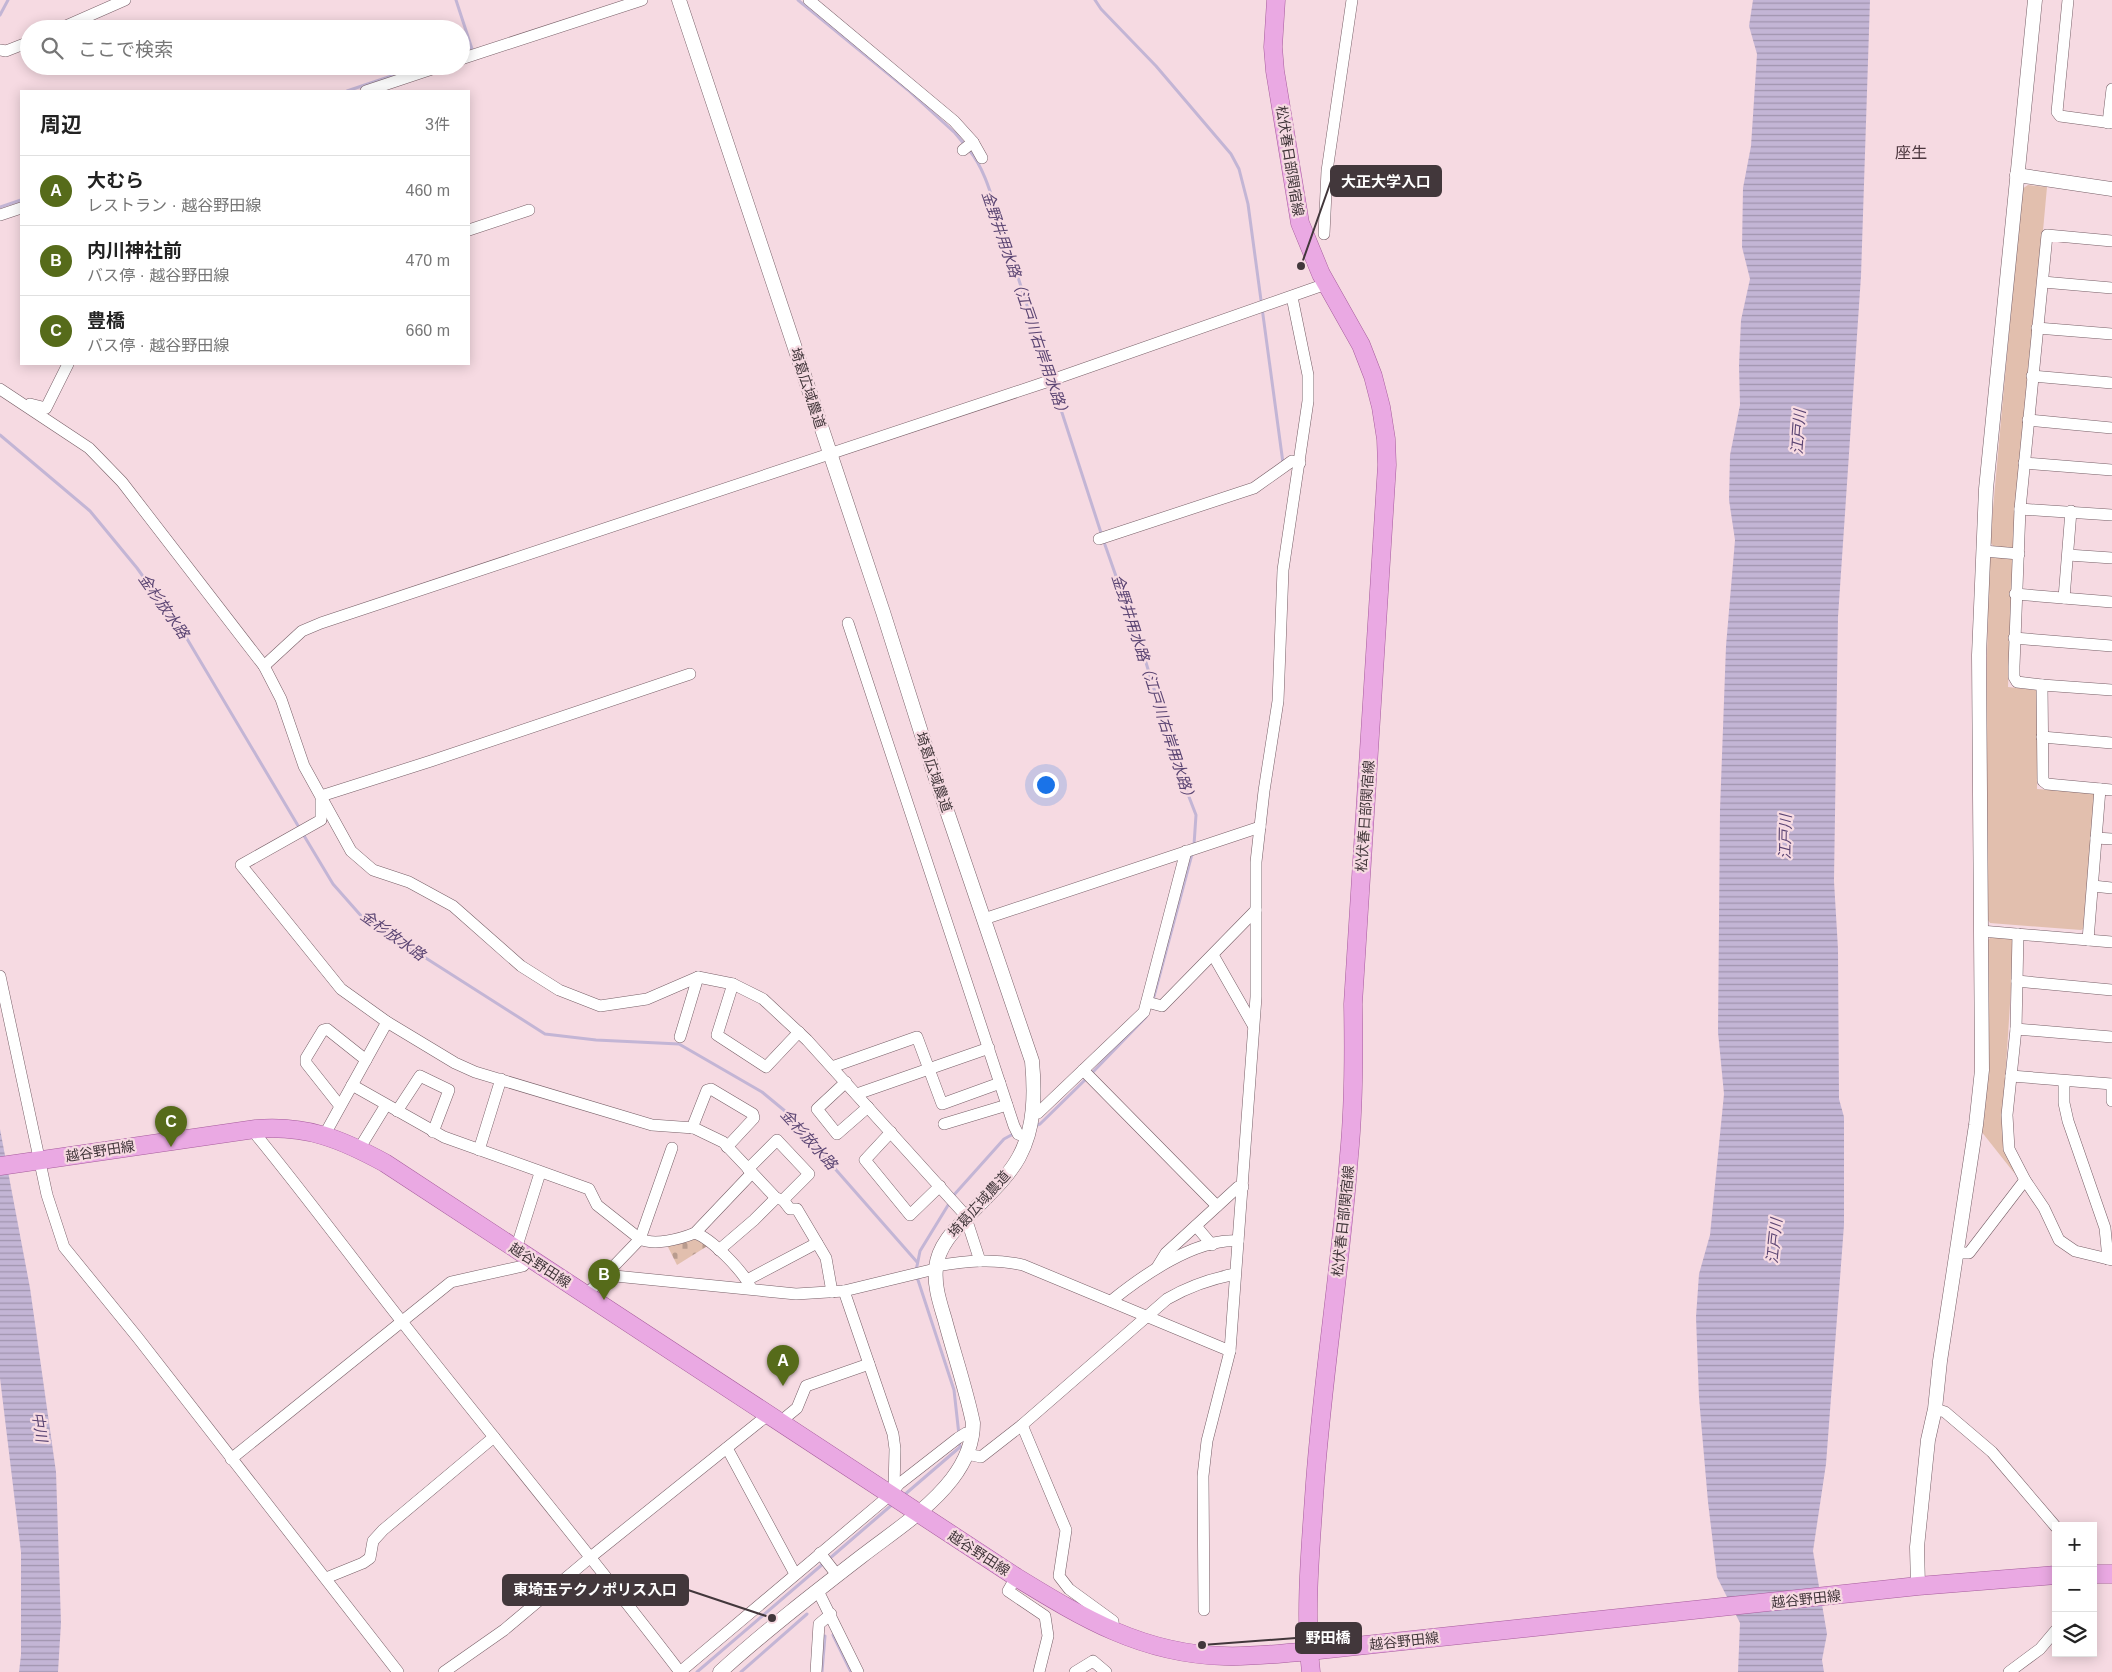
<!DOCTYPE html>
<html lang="ja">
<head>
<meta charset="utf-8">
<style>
	:root { --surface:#fff; --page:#f6f6f6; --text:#222; --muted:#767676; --line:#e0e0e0; --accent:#566b1a }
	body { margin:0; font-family:Helvetica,"Noto Sans JP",sans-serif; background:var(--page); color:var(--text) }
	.controls { position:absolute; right:15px; bottom:15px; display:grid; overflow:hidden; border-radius:0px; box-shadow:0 2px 12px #0003 }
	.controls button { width:45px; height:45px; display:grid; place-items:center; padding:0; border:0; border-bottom:1px solid var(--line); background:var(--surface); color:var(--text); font:25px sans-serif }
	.you { position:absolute; left:1045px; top:784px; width:18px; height:18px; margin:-12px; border:4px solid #fff; border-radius:50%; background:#1a73e8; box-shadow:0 0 0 8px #1a73e833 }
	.badge { display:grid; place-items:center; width:32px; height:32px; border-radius:50%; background:var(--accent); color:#fff; font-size:16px; font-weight:700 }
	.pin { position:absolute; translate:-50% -41px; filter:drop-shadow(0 1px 2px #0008) }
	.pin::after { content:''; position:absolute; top:26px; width:18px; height:15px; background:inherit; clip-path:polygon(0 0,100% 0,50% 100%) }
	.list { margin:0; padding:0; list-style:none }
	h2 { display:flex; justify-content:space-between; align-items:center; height:65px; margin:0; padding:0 20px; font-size:21px }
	h2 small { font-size:16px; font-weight:400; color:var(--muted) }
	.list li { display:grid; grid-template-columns:32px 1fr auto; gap:15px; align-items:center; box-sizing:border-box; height:70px; padding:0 20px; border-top:1px solid var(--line) }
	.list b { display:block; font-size:19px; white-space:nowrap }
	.list p { margin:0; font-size:16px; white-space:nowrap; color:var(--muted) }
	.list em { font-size:16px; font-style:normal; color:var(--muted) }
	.icon { flex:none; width:28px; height:28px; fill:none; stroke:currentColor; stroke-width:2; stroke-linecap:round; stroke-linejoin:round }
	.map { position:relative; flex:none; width:2112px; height:1672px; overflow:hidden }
	.search { position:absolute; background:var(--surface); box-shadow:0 2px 12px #0003; left:20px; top:20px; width:450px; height:55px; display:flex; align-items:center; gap:12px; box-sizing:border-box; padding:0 18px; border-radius:28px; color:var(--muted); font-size:19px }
	.panel { position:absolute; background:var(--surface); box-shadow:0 2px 12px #0003; left:20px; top:90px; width:450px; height:275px; border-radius:0px }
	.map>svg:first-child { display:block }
</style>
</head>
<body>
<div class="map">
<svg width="2112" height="1672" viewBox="0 0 2112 1672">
	<defs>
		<pattern id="cemetery-stones" width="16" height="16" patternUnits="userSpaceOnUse" patternTransform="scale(1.25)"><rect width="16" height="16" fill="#e2bfae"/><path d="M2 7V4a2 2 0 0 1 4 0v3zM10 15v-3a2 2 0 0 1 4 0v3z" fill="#b99c8f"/></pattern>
		<pattern id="water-rules" width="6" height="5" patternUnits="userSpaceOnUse" patternTransform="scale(1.25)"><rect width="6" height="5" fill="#c3b5d5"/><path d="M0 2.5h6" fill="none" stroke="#a094ae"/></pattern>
	</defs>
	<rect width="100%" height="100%" fill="#f6dae2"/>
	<polygon fill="url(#cemetery-stones)" points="694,1239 709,1245 677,1265 667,1245"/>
	<g fill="#e2bfae">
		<polygon points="2028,185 2047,187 2014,546 2010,549 1994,547 1990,542 2022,189"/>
		<polygon points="1994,555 2012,558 2013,561 2008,687 2036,690 2038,693 2037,789 2093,793 2096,798 2085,928 2081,930 1990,923 1988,920 1984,801 1989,559"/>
		<polygon points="1991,937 2011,938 2014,941 2002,1129 2004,1145 2015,1174 1981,1131 1988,940"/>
	</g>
	<g fill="url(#water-rules)">
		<polygon points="1753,0 1870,0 1861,276 1838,617 1834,881 1838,949 1839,1099 1844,1117 1844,1225 1826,1464 1813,1551 1827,1634 1822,1660 1824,1672 1738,1672 1740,1623 1717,1577 1708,1502 1699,1398 1696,1317 1699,1274 1710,1235 1724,1094 1718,1032 1720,810 1726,646 1735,540 1729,500 1730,455 1740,405 1739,366 1741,320 1750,279 1742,247 1743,188 1751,146 1757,54 1749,26"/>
		<polygon points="0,1129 30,1288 56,1472 61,1623 58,1672 19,1672 21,1655 21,1552 0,1378"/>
	</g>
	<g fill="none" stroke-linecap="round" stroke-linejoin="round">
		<g stroke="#c3b5d5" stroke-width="3">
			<polyline points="456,0 472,49 461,53"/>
			<polyline points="798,0 908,90 955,133 965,145"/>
			<polyline points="1095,0 1101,9 1156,66 1231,154 1239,169 1248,204 1283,463"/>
			<polyline points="0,15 8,0"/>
			<polyline points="347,91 421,66"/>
			<path d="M969,150C986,170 993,202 1002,228L1104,542L1144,656L1179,771L1196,815L1194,845"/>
			<polyline points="0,207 21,200"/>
			<polyline points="0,435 90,511 137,568 183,632 300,829"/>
			<polyline points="303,834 333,884 363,918 545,1034 596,1040 679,1044 762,1092 791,1116 801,1130 917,1262"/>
			<polyline points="1153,1000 1192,854"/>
			<polyline points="1091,1074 1146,1017"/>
			<polyline points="1034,1126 1040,1124 1087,1078"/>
			<polyline points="953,1196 1004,1139 1015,1133"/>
			<polyline points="916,1271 920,1251 950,1202"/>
			<polyline points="917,1277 954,1390 959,1435"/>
			<polyline points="903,1496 960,1447 959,1441"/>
			<polyline points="829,1559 894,1503"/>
			<polyline points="833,1635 851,1672"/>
			<polyline points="697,1672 824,1563"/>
			<polyline points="741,1672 807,1614"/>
			<polyline points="822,1672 825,1636"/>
		</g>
		<defs>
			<g id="minor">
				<polyline points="809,0 954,121 973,142 982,158"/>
				<polyline points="2068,0 2057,112 2060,116 2112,123"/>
				<polyline points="59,29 125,0"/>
				<polyline points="0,50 6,51 29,42"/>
				<polyline points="461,59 642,0"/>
				<polyline points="366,91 441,66"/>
				<polyline points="2108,123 2112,89"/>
				<polyline points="963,150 973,142"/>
				<polyline points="0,215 21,208"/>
				<polyline points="469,230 529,210"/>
				<polyline points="1324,234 1327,171 1352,0"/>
				<polyline points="2112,241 2047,235 2020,509 2014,666 2014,677 2017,682 2042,685 2043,781 2047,784 2112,790"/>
				<polyline points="2043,282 2112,288"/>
				<polyline points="2037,328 2112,334"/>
				<polyline points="2032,376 2112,383"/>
				<polyline points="0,389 89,448 122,482 264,666 281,699 304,766 351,851 373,870 409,882 453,906 521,966 559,990 600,1006 647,999 698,977 733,984 763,999 807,1040 967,1217"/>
				<polyline points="30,404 46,408 68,364"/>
				<polyline points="2028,420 2112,428"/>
				<polyline points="2024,463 2112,470"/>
				<polyline points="2020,509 2112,515"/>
				<polyline points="1099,539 1254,488 1292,461 1300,463"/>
				<polyline points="1984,551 2019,554"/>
				<polyline points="2068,555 2112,558"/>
				<polyline points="2015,594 2112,602"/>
				<polyline points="2064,598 2071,511"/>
				<polyline points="848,623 1014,1126 1018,1134 1026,1137"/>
				<polyline points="2014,638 2112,646"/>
				<polyline points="264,666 302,631 321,623 1046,382 1326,284"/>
				<polyline points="2042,685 2112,690"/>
				<polyline points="2042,737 2112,743"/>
				<polyline points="321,796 431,761 690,674"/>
				<polyline points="321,800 321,820 241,865 341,989 387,1022 455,1063 475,1072 652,1125 694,1128 723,1142 776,1198 783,1200 790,1209 797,1209 826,1258 832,1292"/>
				<polyline points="2096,838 2112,839"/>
				<polyline points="2093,886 2112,888"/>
				<polyline points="984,919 1260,827"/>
				<polyline points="1981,931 2112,942"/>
				<polyline points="2018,934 2016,1029 2007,1115 2009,1149 2025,1180 2044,1208 2059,1240 2075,1251 2112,1260"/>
				<polyline points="2088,940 2100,789"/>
				<polyline points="1213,955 1253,1025"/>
				<polyline points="0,976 47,1195 64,1247 138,1338 398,1672"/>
				<polyline points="2017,981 2112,990"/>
				<polyline points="733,984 717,1035 766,1067 799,1032"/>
				<polyline points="1147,1002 1162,1006 1256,910"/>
				<polyline points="2016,1029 2112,1037"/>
				<polyline points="680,1037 698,977"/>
				<polyline points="832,1067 917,1037 942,1104 1000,1083"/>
				<polyline points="1083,1070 1217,1206"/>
				<polyline points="2011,1076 2112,1084"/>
				<polyline points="2064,1081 2064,1103 2068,1121 2105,1228 2108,1259"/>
				<polyline points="846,1082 817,1109 837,1134 868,1107"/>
				<polyline points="2112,1084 2112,1101"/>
				<path d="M352,1085L444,1137L589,1189L597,1205L640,1239C655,1246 680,1239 695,1233C712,1239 743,1271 751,1288"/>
				<polyline points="857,1094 989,1048"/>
				<polyline points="340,1106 306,1063 306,1058 323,1030 327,1029 366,1060"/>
				<polyline points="397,1111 420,1076 449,1090 433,1132"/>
				<polyline points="1032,1113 1038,1113 1144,1012 1186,851"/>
				<polyline points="944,1124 1007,1105"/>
				<polyline points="692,1128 707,1090 711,1089 753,1114 754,1118 727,1147"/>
				<path d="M256,1129L257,1136C307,1197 354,1261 403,1323C495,1440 590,1554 680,1672"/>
				<polyline points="891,1132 865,1160 910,1215 940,1186"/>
				<polyline points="325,1134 387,1022"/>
				<polyline points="359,1149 386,1105"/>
				<polyline points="479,1150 501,1079"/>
				<polyline points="748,1169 777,1140 809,1174 783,1200"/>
				<polyline points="966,1218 980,1261"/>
				<polyline points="1196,1226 1212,1245"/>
				<polyline points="695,1233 752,1173"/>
				<polyline points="516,1249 540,1173"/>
				<polyline points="719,1250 754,1220 776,1198"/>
				<polyline points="1956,1253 1969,1253 2025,1180"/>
				<path d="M936,1266C966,1261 993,1258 1023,1265L1230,1351"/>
				<polyline points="1158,1266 1166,1253 1238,1187 1243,1187"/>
				<polyline points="605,1275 796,1294 844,1291 935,1269"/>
				<polyline points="747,1280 817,1243"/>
				<polyline points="844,1291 893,1434 895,1449 894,1489"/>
				<polyline points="587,1294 640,1239 672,1148"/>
				<path d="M1111,1301C1142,1276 1196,1238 1238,1241"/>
				<polyline points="1935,1409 1945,1412 1992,1452 2056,1527"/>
				<polyline points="780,1422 797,1408 806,1386 869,1364"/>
				<polyline points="1022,1425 1066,1530 1059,1576 1069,1589 1113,1621 1114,1632"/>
				<polyline points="727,1448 795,1574"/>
				<path d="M967,1454L981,1457L1022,1425L1167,1299C1189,1286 1210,1279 1235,1274"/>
				<polyline points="231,1459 451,1282 523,1266 530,1258"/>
				<polyline points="820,1553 837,1575"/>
				<polyline points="1016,1577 1008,1591 1045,1616 1048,1636 1039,1672"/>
				<polyline points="326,1578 363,1563 370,1558 373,1541 383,1530 494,1437"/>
				<polyline points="818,1591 858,1672"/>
				<polyline points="1204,1610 1203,1476 1207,1441 1230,1351 1256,997 1256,862 1264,791 1278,701 1283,570 1308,401 1308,375 1292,297"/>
				<polyline points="444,1672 504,1630 592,1556 769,1414"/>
				<polyline points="680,1672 890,1495 899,1484 958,1438 966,1433 973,1436"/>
				<polyline points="816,1672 819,1624 831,1614"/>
				<polyline points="1075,1672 1093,1661 1106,1672"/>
				<polyline points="2009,1672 2040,1649 2056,1630"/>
			</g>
			<g id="tertiary">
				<path d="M679,0L883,612L932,767L1032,1061C1035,1093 1035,1128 1019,1157C1007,1179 986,1197 969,1215C954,1230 938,1246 936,1268C934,1286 940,1303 945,1320C954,1354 966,1389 973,1423C973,1445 965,1462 952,1479C928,1510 893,1532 862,1556C814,1593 765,1631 720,1672"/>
				<polyline points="2017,175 2112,189"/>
				<polyline points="1918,1586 1917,1547 1928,1440 1935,1409 1940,1361 1976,1125 1982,1070 1979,655 1986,489 2035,0"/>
			</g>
			<g id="primary">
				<path d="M1276,0L1273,47L1275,71L1300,223L1321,274L1361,345L1373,376L1381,407L1386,439L1387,465L1353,1004C1354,1055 1354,1105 1349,1156C1341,1265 1323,1374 1315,1483C1311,1543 1304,1612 1311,1672"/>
				<path d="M0,1166L256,1129C307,1125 341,1139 385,1163L1016,1577C1083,1618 1142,1654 1224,1656C1250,1657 1275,1654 1300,1652L1918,1586L2056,1575"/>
				<polyline points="2093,1574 2112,1574"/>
			</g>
		</defs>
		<use href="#minor" stroke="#775f67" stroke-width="12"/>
		<use href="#tertiary" stroke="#775f67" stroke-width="15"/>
		<use href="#primary" stroke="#a65c9c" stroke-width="19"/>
		<use href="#minor" stroke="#fff" stroke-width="11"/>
		<use href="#tertiary" stroke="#fff" stroke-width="14"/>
		<use href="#primary" stroke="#eaa9e3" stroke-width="18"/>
	</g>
	<g text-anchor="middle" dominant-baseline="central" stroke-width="4.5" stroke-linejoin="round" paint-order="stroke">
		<g font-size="14" fill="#42373b" stroke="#f6dae2">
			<text transform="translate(1290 161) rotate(81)">松伏春日部関宿線</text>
			<text transform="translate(808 388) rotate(72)">埼葛広域農道</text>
			<text transform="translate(934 772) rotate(71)">埼葛広域農道</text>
			<text transform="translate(1365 816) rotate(-86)">松伏春日部関宿線</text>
			<text transform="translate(100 1151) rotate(-9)">越谷野田線</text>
			<text transform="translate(979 1204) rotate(-48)">埼葛広域農道</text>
			<text transform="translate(1343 1221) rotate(-84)">松伏春日部関宿線</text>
			<text transform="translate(540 1265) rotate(33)">越谷野田線</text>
			<text transform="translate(979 1553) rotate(33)">越谷野田線</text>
			<text transform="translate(1806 1599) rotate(-6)">越谷野田線</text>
			<text transform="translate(1404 1641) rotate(-6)">越谷野田線</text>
		</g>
		<g font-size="15" font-style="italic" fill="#5b4573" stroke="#f6dae2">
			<text transform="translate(1026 305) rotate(71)">金野井用水路（江戸川右岸用水路）</text>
			<text transform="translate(1798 432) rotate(-86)">江戸川</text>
			<text transform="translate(164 606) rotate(55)">金杉放水路</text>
			<text transform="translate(1154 689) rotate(72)">金野井用水路（江戸川右岸用水路）</text>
			<text transform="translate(1785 837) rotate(-89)">江戸川</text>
			<text transform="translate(393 935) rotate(35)">金杉放水路</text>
			<text transform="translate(809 1139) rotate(48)">金杉放水路</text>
			<text transform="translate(1774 1241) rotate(-84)">江戸川</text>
			<text transform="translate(40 1427) rotate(81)">中川</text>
		</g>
		<g font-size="16" fill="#4c363e" stroke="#f6dae2">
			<text x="1911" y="152">座生</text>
		</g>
	</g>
	<path fill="none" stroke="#42373b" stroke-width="2" d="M1301 266L1331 181M772 1618L688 1590M1202 1645L1296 1638"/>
	<g fill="#42373b" stroke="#f6dae2" stroke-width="2">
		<circle cx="1301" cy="266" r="5"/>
		<circle cx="772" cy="1618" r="5"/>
		<circle cx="1202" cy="1645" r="5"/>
	</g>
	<g fill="#42373b" stroke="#42373b" stroke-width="2">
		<rect x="1331" y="166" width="110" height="30" rx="5"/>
		<rect x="503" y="1575" width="185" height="30" rx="5"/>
		<rect x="1296" y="1623" width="65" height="30" rx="5"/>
	</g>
	<g font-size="15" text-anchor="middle" font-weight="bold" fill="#fff">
		<text x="1386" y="187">大正大学入口</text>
		<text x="595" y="1595">東埼玉テクノポリス入口</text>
		<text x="1328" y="1643">野田橋</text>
	</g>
</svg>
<div class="controls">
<button>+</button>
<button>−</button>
<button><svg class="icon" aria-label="layers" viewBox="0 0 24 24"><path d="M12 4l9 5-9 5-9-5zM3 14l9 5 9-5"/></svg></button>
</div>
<div class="you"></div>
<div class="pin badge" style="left:783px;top:1386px">A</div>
<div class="pin badge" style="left:604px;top:1300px">B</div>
<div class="pin badge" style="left:171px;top:1147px">C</div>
<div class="search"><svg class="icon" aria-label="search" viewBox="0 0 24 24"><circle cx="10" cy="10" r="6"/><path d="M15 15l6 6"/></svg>ここで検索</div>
<section class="panel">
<h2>周辺<small>3件</small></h2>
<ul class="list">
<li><span class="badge">A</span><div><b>大むら</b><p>レストラン · 越谷野田線</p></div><em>460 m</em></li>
<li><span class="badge">B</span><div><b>内川神社前</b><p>バス停 · 越谷野田線</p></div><em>470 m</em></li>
<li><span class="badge">C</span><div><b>豊橋</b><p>バス停 · 越谷野田線</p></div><em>660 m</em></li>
</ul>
</section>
</div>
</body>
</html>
